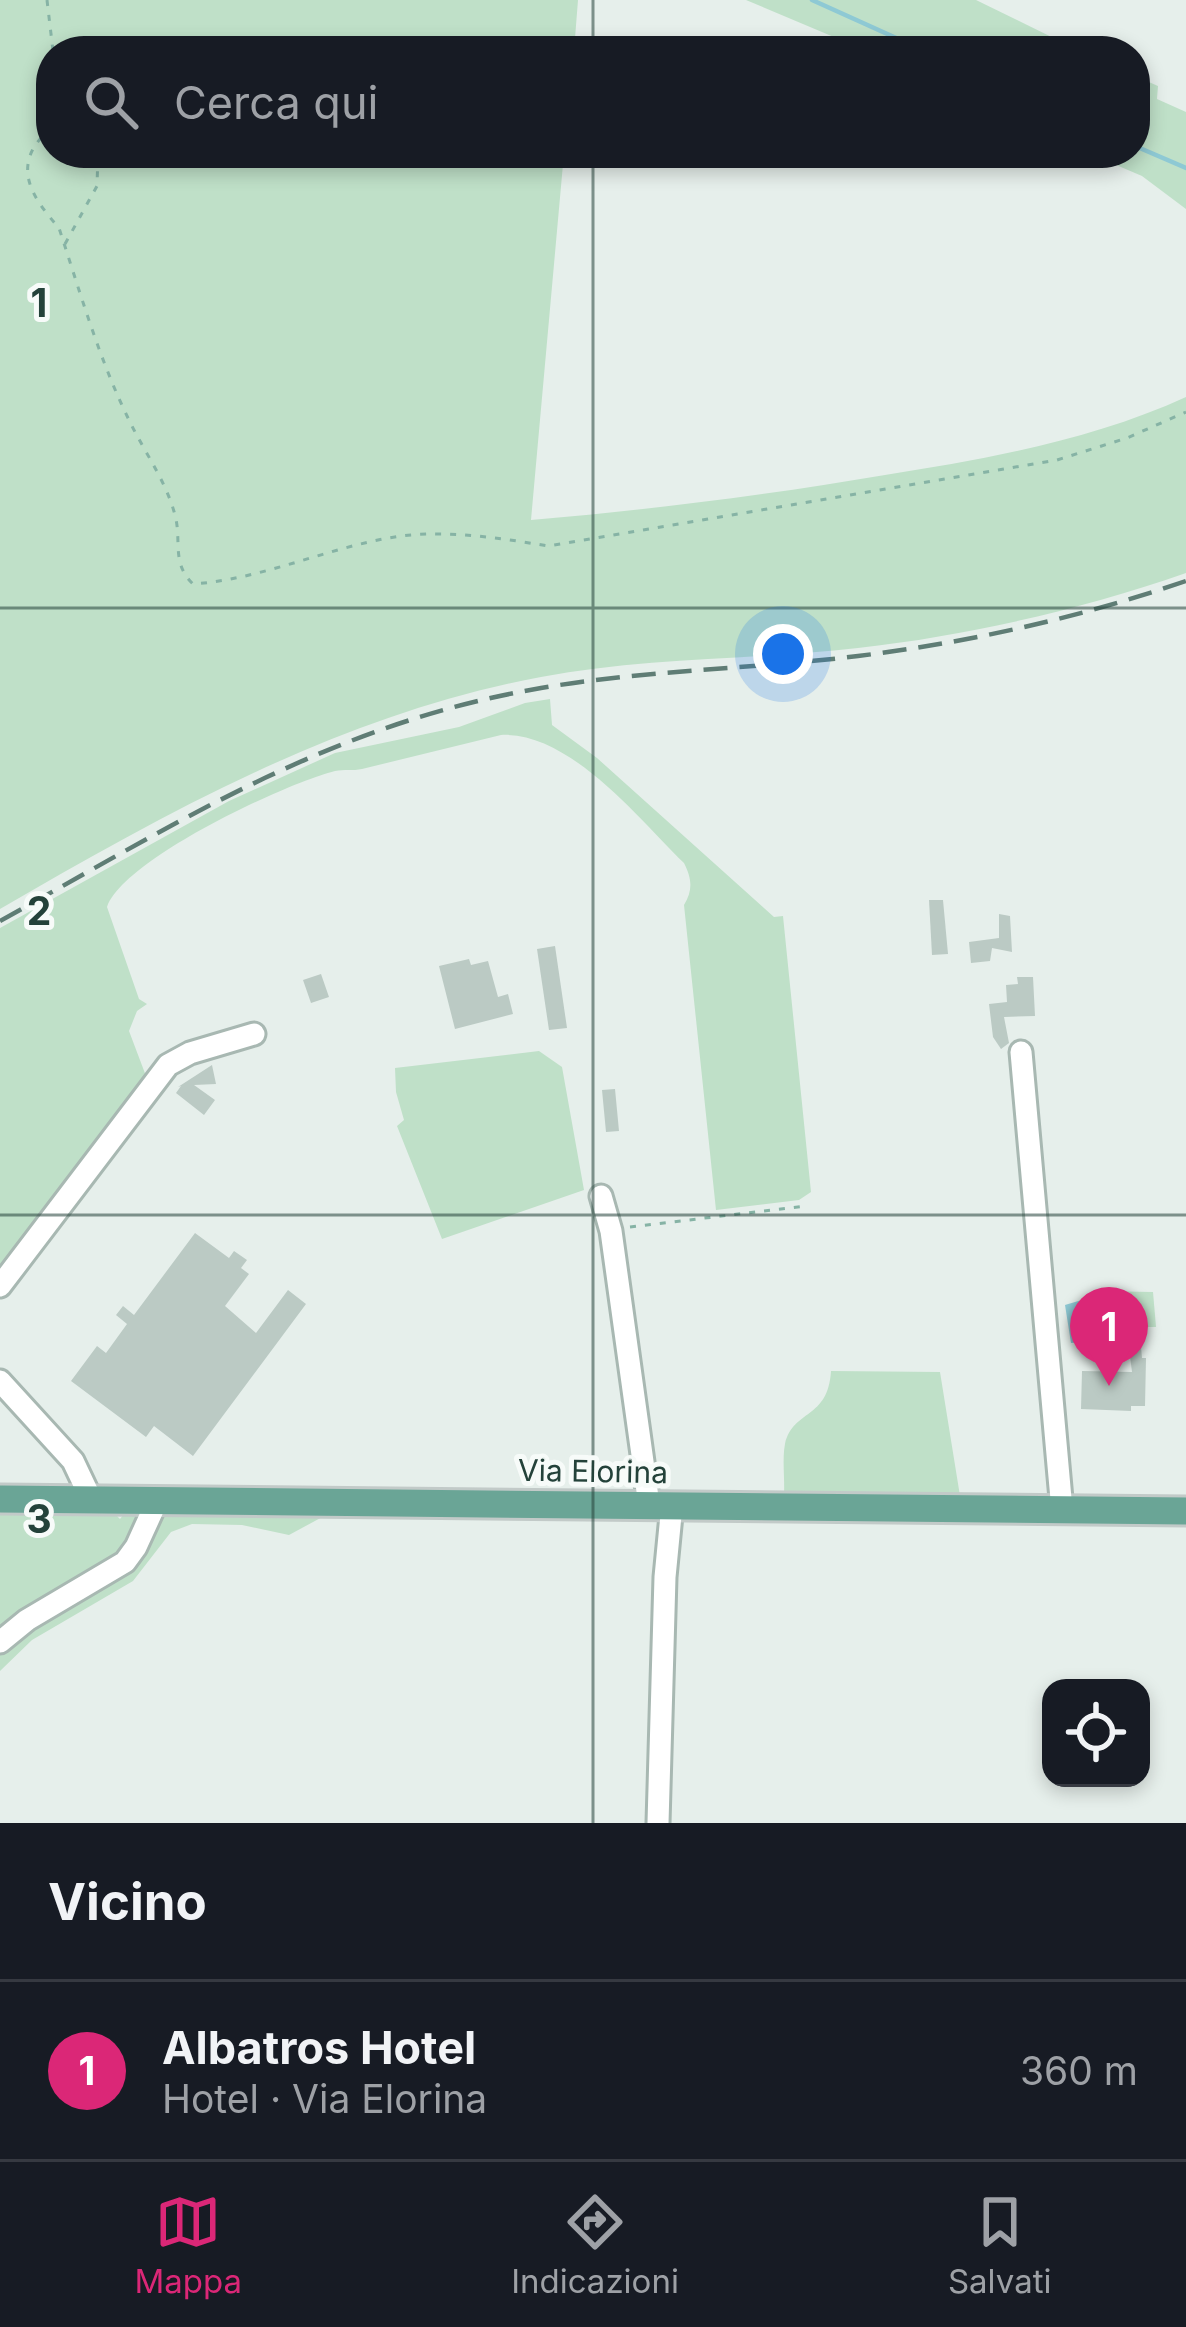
<!DOCTYPE html>
<html lang="it">
<head>
<meta charset="utf-8">
<style>
	:root { --surface:#171b24; --page:#20242c; --text:#f1f3f6; --muted:#9ea1a6; --line:#363941; --accent:#db2777 }
	body { margin:0; font-family:Inter,sans-serif; background:var(--page); color:var(--text) }
	.controls { position:absolute; right:36px; bottom:36px; display:grid; overflow:hidden; border-radius:24px; box-shadow:0 6px 18px #0003 }
	.controls button { width:108px; height:108px; display:grid; place-items:center; padding:0; border:0; border-bottom:3px solid var(--line); background:var(--surface); color:var(--text); font:60px sans-serif }
	.you { position:absolute; left:783px; top:654px; width:42px; height:42px; margin:-30px; border:9px solid #fff; border-radius:50%; background:#1a73e8; box-shadow:0 0 0 18px #1a73e833 }
	.badge { display:grid; place-items:center; width:78px; height:78px; border-radius:50%; background:var(--accent); color:#fff; font-size:39px; font-weight:700 }
	.pin { position:absolute; translate:-50% -99px; filter:drop-shadow(0 3px 6px #0008) }
	.pin::after { content:''; position:absolute; top:63px; width:42px; height:36px; background:inherit; clip-path:polygon(0 0,100% 0,50% 100%) }
	.list { margin:0; padding:0; list-style:none }
	h2 { display:flex; justify-content:space-between; align-items:center; height:156px; margin:0; padding:0 48px; font-size:51px }
	h2 small { font-size:39px; font-weight:400; color:var(--muted) }
	.list li { display:grid; grid-template-columns:78px 1fr auto; gap:36px; align-items:center; box-sizing:border-box; height:180px; padding:0 48px; border-top:3px solid var(--line) }
	.list b { display:block; font-size:45px; white-space:nowrap }
	.list p { margin:0; font-size:39px; white-space:nowrap; color:var(--muted) }
	.list em { font-size:39px; font-style:normal; color:var(--muted) }
	.icon { flex:none; width:66px; height:66px; fill:none; stroke:currentColor; stroke-width:2; stroke-linecap:round; stroke-linejoin:round }
	.map { position:relative; flex:none; width:1186px; height:1823px; overflow:hidden }
	.search { position:absolute; background:var(--surface); box-shadow:0 6px 18px #0003; left:36px; right:36px; top:36px; height:132px; display:flex; align-items:center; gap:30px; box-sizing:border-box; padding:0 42px; border-radius:48px; color:var(--muted); font-size:45px }
	.sheet { height:336px; background:var(--surface) }
	nav { display:flex; justify-content:space-around; align-items:center; box-sizing:border-box; height:168px; border-top:3px solid var(--line); background:var(--surface); font-size:33px; color:var(--muted) }
	nav a { display:grid; justify-items:center; gap:6px }
	nav .on { color:var(--accent) }
	.map>svg:first-child { display:block }
</style>
</head>
<body>
<div class="map">
<svg width="1186" height="1823" viewBox="0 0 1186 1823">
	<rect width="100%" height="100%" fill="#e6efeb"/>
	<g fill="#bfe0c8">
		<path d="M0,0H578L574,51H51V153H564L531,520C649,510 768,495 885,475C987,459 1092,440 1186,397V573C1079,610 971,635 858,648C753,660 645,657 541,677C344,714 172,809 0,909Z"/>
		<polygon points="746,0 976,0 1080,51 867,51"/>
		<polygon points="1135,76 1158,86 1157,99 1186,112 1186,209 1142,176 1088,153 1135,153"/>
		<path d="M550,699L552,725L597,758L774,917L783,916L811,1192L799,1200L716,1210L684,905C693,890 692,879 684,863C639,819 569,731 501,735L362,769C353,771 344,769 335,771C284,784 124,859 107,907L139,999L147,1004L137,1011L129,1031L146,1076L0,1277V928L229,801L335,753L459,727L525,703Z"/>
		<polygon points="539,1051 562,1067 584,1190 442,1239 397,1126 404,1120 396,1092 395,1068"/>
		<polygon points="1098,1291 1153,1292 1156,1327 1124,1327"/>
		<path d="M831,1371L940,1372L960,1496L784,1495C785,1479 782,1459 785,1444C793,1409 828,1420 831,1371Z"/>
		<polygon points="16,1512 115,1514 120,1519 124,1514 141,1515 131,1545 0,1634 0,1514"/>
		<polygon points="164,1514 326,1515 289,1535 242,1525 192,1524 171,1532 133,1581 32,1640 0,1671 0,1653"/>
	</g>
	<polygon fill="#8ec9d4" points="1085,1299 1101,1328 1082,1342 1071,1343 1065,1305"/>
	<g fill="none" stroke-linecap="round" stroke-linejoin="round">
		<g stroke="#8ec9d4" stroke-width="4.5">
			<polyline points="812,0 925,51"/>
			<polyline points="1135,146 1186,168"/>
		</g>
	</g>
	<g fill="#bbcac4">
		<polygon points="929,900 943,900 948,954 932,955"/>
		<polygon points="999,914 1010,916 1012,952 992,948 990,961 971,963 969,942 999,938"/>
		<polygon points="555,946 567,1028 549,1030 537,949"/>
		<polygon points="469,959 471,965 488,961 498,997 508,994 513,1014 455,1029 439,966"/>
		<polygon points="321,974 329,997 311,1003 303,980"/>
		<polygon points="1017,977 1033,977 1035,1016 1004,1017 1009,1043 1001,1049 993,1037 989,1004 1007,1002 1006,985 1018,984"/>
		<polygon points="212,1065 216,1084 194,1085 215,1100 204,1115 176,1093 181,1086 178,1087"/>
		<polygon points="615,1089 619,1131 606,1132 602,1090"/>
		<polygon points="195,1233 229,1258 234,1251 247,1260 241,1268 249,1274 225,1306 256,1333 288,1290 306,1304 193,1456 154,1426 146,1437 71,1381 97,1346 106,1353 127,1324 116,1315 123,1306 134,1315"/>
		<polygon points="1141,1347 1142,1358 1146,1358 1145,1406 1131,1406 1131,1411 1081,1409 1082,1371 1132,1372 1129,1348"/>
	</g>
	<g fill="none" stroke-linecap="round" stroke-linejoin="round">
		<defs>
			<g id="minor">
				<polyline points="1021,1052 1062,1510"/>
				<polyline points="601,1196 611,1231 649,1505"/>
				<polyline points="0,1286 168,1065 190,1053 254,1034"/>
				<polyline points="0,1381 73,1461 91,1499"/>
				<polyline points="0,1642 27,1620 125,1562 136,1547 157,1501"/>
				<polyline points="658,1823 665,1577 672,1505"/>
			</g>
			<polyline id="major" points="0,1499 1186,1511"/>
		</defs>
		<use href="#minor" stroke="#a8b8b2" stroke-width="27"/>
		<use href="#major" stroke="#c2cac8" stroke-width="33"/>
		<g stroke="#86b3a5" stroke-width="3" stroke-dasharray="6 9" stroke-linecap="butt">
			<polyline points="47,0 53,51"/>
			<path d="M51,126C46,134 37,141 33,149C17,179 40,206 59,228C80,292 100,362 130,422C145,453 166,481 175,515C182,541 171,563 193,584C265,579 330,546 401,536C449,530 500,538 548,546L1057,460L1127,438L1186,412"/>
			<polyline points="65,244 97,186 98,153"/>
			<polyline points="630,1227 806,1206"/>
		</g>
		<use href="#minor" stroke="#fff" stroke-width="21"/>
		<use href="#major" stroke="#6aa596" stroke-width="27"/>
		<path stroke="#5f7d75" stroke-width="4.5" stroke-dasharray="24 12" stroke-linecap="butt" d="M0,921C181,821 331,724 541,688C646,670 753,669 858,656C971,642 1078,618 1186,581"/>
	</g>
	<path fill="none" stroke="#24423a" stroke-width="3" stroke-opacity="0.55" d="M593,0V51M593,153V1823M0,608H1186M0,1215H1186"/>
	<g text-anchor="middle" dominant-baseline="central" stroke-width="10" stroke-linejoin="round" paint-order="stroke">
		<g font-size="30" fill="#24423a" stroke="#f7fbf9">
			<text transform="translate(593 1471) rotate(1)">Via Elorina</text>
		</g>
	</g>
	<g font-size="39" text-anchor="middle" font-weight="bold" fill="#24423a" stroke="#f7fbf9" stroke-width="10" stroke-linejoin="round" paint-order="stroke">
		<text x="39" y="317">1</text>
		<text x="39" y="925">2</text>
		<text x="39" y="1533">3</text>
	</g>
</svg>
<div class="controls">
<button><svg class="icon" aria-label="locate" viewBox="0 0 24 24"><circle cx="12" cy="12" r="6"/><path d="M12 2v4M12 18v4M2 12h4M18 12h4"/></svg></button>
</div>
<div class="you"></div>
<div class="pin badge" style="left:1109px;top:1386px">1</div>
<div class="search"><svg class="icon" aria-label="search" viewBox="0 0 24 24"><circle cx="10" cy="10" r="6"/><path d="M15 15l6 6"/></svg>Cerca qui</div>
</div>
<section class="sheet">
<h2>Vicino<small></small></h2>
<ul class="list">
<li><span class="badge">1</span><div><b>Albatros Hotel</b><p>Hotel · Via Elorina</p></div><em>360 m</em></li>
</ul>
</section>
<nav>
<a class="on"><svg class="icon" aria-label="map" viewBox="0 0 24 24"><path d="M3 6l6-2 6 2 6-2v14l-6 2-6-2-6 2zM9 4v14M15 6v14"/></svg>Mappa</a>
<a><svg class="icon" aria-label="directions" viewBox="0 0 24 24"><path d="M12 3l9 9-9 9-9-9zM9 14v-3h6M13 9l2 2-2 2"/></svg>Indicazioni</a>
<a><svg class="icon" aria-label="saved" viewBox="0 0 24 24"><path d="M7 4h10v16l-5-4-5 4z"/></svg>Salvati</a>
</nav>
</body>
</html>
